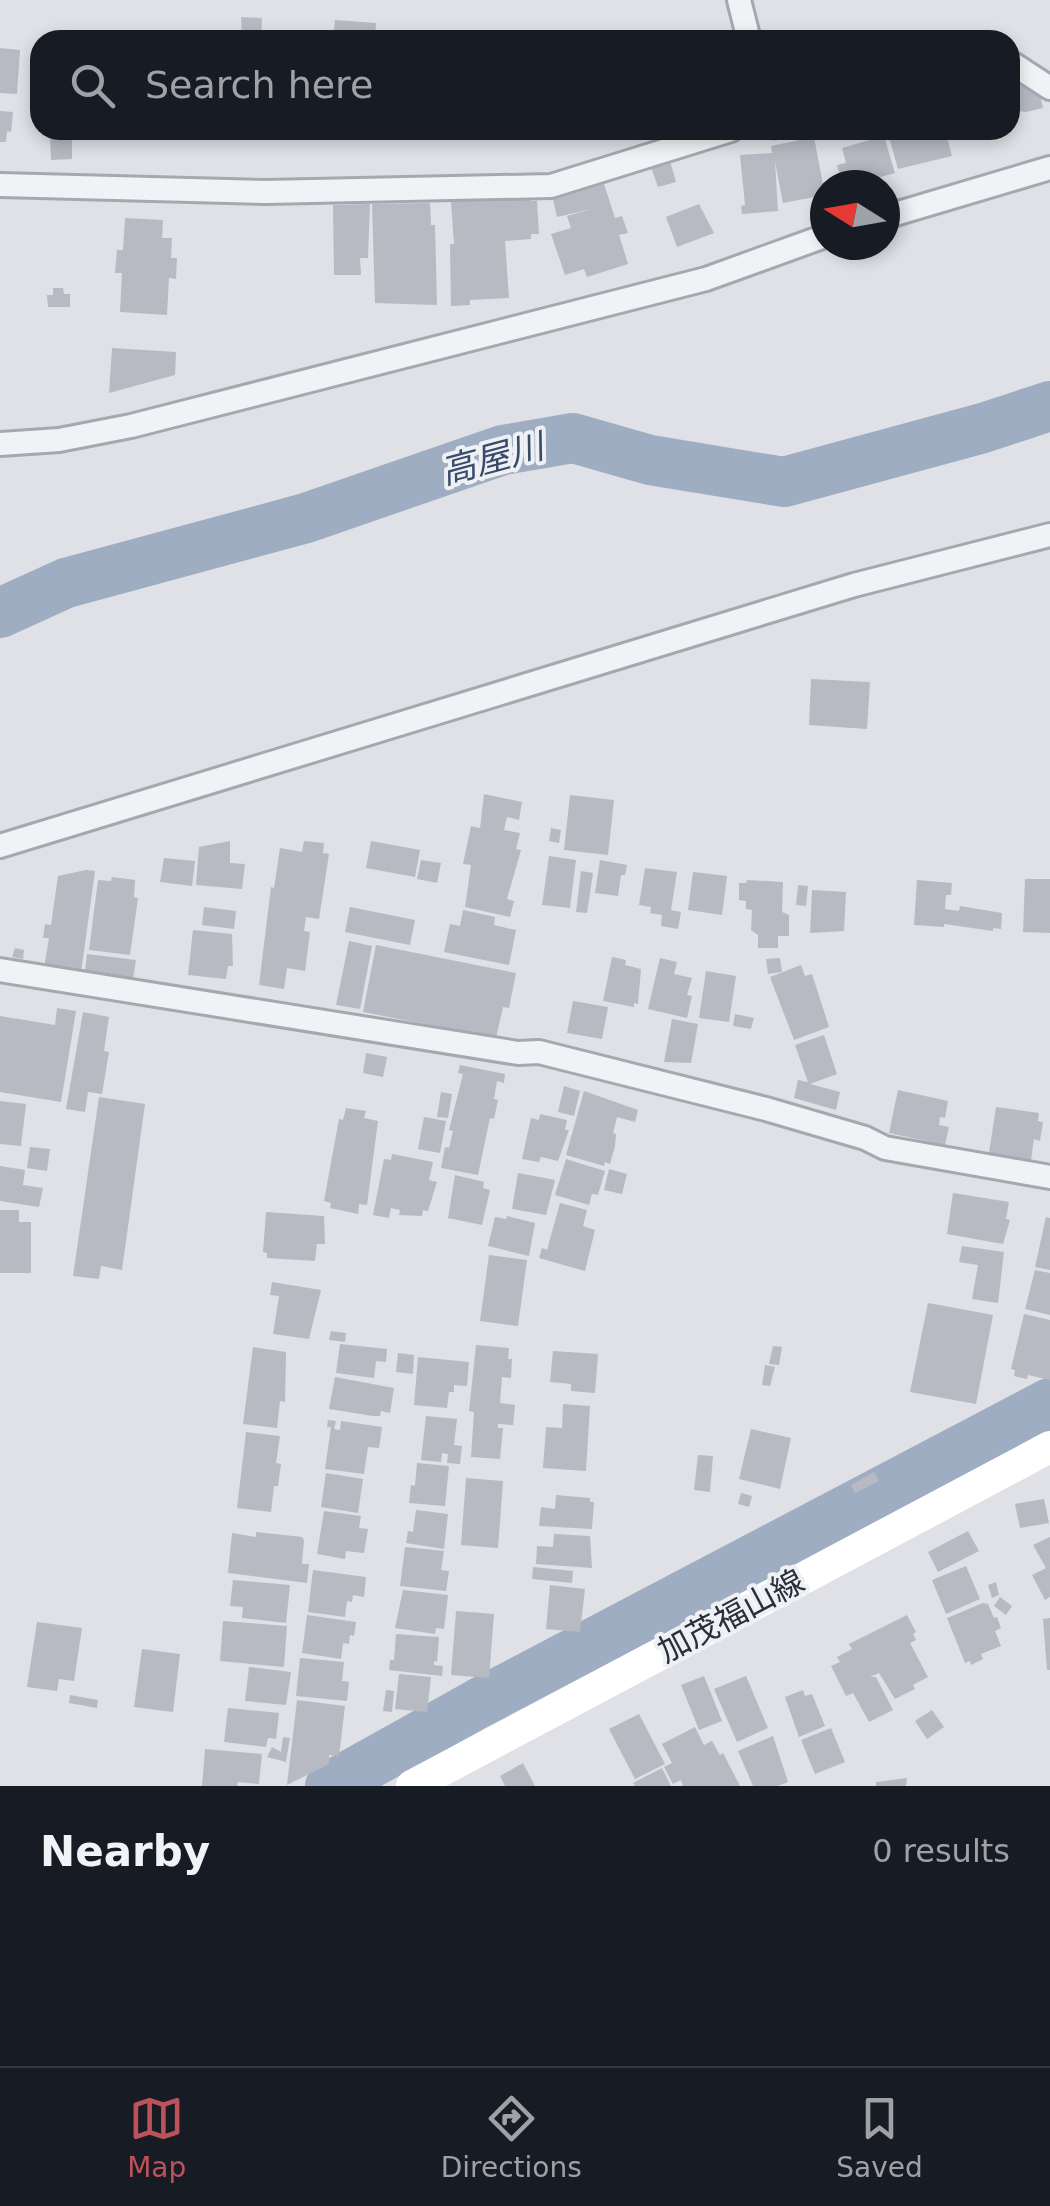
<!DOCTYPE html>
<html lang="en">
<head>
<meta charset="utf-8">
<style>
	:root { --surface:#171b24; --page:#20242c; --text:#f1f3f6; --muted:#9ea1a6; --line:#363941; --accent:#bd525a }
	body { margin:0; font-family:"DejaVu Sans","Noto Sans JP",sans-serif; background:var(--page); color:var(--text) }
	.compass { position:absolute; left:810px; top:170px; width:90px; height:90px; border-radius:50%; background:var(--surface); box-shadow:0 5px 15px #0003; rotate:281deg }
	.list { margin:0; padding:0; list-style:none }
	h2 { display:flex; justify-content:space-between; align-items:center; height:130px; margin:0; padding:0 40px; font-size:42px }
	h2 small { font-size:32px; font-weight:400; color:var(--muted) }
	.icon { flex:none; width:55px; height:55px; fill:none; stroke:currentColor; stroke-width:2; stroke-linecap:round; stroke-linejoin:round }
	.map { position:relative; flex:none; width:1050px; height:1786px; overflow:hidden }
	.search { position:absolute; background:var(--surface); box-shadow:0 5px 15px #0003; left:30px; right:30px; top:30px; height:110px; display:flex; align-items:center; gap:25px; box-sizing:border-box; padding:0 35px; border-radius:30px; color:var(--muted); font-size:38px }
	.sheet { height:280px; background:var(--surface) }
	nav { display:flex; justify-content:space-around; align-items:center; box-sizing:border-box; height:140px; border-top:2px solid var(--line); background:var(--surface); font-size:28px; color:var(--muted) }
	nav a { display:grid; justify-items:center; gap:5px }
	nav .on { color:var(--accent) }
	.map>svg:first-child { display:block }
</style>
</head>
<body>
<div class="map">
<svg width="1050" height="1786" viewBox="0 0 1050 1786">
	<rect width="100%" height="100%" fill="#dfe1e6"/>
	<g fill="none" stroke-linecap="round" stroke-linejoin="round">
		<g stroke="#9eadc2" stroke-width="50">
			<polyline points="0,613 66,583 306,518 503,450 573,438 650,460 784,482 983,428 1050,406"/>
			<polyline points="330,1786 479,1703 1050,1403"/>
		</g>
	</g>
	<g fill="#b7bac2">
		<polygon points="241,17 262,18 261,40 242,40"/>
		<polygon points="335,20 376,23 375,40 333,40"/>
		<polygon points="732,33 734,40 710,40 709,39"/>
		<polygon points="281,34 329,37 329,40 280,40"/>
		<polygon points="0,48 20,50 17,94 0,93"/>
		<polygon points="35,56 40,56 40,105 32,105"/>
		<polygon points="1010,81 1039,91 1043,108 1026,112 1018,111 1016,105 1010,106"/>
		<polygon points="0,111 13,112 11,132 7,131 6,142 0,142"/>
		<polygon points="661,130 685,130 685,131 663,137"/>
		<polygon points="775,130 810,130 810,131 773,141 771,131"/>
		<polygon points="887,130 945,130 952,156 898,169"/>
		<polygon points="72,136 72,159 51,160 50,137"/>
		<polygon points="884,136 895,173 854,184 853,180 842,183 837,165 846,163 842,148"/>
		<polygon points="814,137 825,195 783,203 775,162 778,211 742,214 741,206 745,205 740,155 772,153 771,146"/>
		<polygon points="670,161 676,182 658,187 651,167"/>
		<polygon points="604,184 615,218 622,216 628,233 619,235 628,264 587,277 584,269 565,275 551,234 571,228 567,216 592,209 557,217 553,199"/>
		<polygon points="530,197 530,201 537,201 539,234 531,234 531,239 505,241 509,298 470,300 470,305 451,306 450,244 454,244 451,202"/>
		<polygon points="430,203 431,225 435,225 437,305 375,303 372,204"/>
		<polygon points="370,204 368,258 360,258 361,275 334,275 333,205"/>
		<polygon points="699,204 714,233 677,247 666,217"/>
		<polygon points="125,218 163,220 162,238 172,238 171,258 177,258 176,279 169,278 167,315 120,312 122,273 115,273 117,250 123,250"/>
		<polygon points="53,288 63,288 64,294 70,294 70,307 48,307 47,295 53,295"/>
		<polygon points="112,348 176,352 175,375 109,393"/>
		<polygon points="811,679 870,682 867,729 809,725"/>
		<polygon points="484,794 522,802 519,820 507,817 504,830 520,833 516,849 521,850 507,899 514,901 510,917 465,907 471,865 463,864 471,826 480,828"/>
		<polygon points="570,795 614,800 608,855 564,850"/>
		<polygon points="551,828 561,830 559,843 549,841"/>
		<polygon points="230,841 230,863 245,864 242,889 196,885 199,847"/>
		<polygon points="304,841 324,843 323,853 329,854 319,919 306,917 304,931 310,932 305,971 287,968 284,989 259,985 271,887 274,888 280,848 302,852"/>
		<polygon points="371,841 420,850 415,877 366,868"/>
		<polygon points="549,856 576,860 570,908 542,905"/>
		<polygon points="164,858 195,861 192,886 160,882"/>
		<polygon points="421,860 441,863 437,883 417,879"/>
		<polygon points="600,860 627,865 625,875 621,875 618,896 595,893"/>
		<polygon points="645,868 677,872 671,910 681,912 678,929 661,926 662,915 650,913 651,907 639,905"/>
		<polygon points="86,870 95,871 81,973 44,968 49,938 43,938 45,924 51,925 58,876"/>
		<polygon points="581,871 593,873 587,913 576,912"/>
		<polygon points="693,872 727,876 722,915 688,910"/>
		<polygon points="112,877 135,880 134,897 138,898 130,955 89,950 98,880 111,881"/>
		<polygon points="1025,879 1050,879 1050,933 1023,932"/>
		<polygon points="747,880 783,882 782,912 789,915 789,936 778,936 778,948 758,948 758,935 751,930 752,910 746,909 746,901 739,900 739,883 746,883"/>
		<polygon points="917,880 952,883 951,895 946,895 945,909 959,911 960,906 1002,913 1001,929 993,928 993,931 944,924 944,927 914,925"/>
		<polygon points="798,885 808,886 806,906 796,905"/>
		<polygon points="812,890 846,892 844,931 810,933"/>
		<polygon points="204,907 236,911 234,929 202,925"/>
		<polygon points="350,907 415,920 410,945 345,932"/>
		<polygon points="463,910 495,917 494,925 516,930 509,965 444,952 450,924 460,926"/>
		<polygon points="193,930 232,934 233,966 228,966 226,979 188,975"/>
		<polygon points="349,941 372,946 360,1009 336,1005"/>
		<polygon points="376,945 516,973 509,1008 503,1007 496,1038 363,1012"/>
		<polygon points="15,948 24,950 23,959 12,957"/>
		<polygon points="87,954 136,960 133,979 85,972"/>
		<polygon points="612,957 626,960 625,965 641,969 638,1004 634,1003 634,1007 603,1001"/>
		<polygon points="660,958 677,962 674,974 692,978 687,995 692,996 687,1018 648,1009"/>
		<polygon points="780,958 782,972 768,974 766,959"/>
		<polygon points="801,965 805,976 812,974 829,1027 794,1040 770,977"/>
		<polygon points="706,971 736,976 729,1022 699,1018"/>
		<polygon points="573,1001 608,1007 602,1039 567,1033"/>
		<polygon points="57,1008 76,1011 61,1102 0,1092 0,1016 55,1025"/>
		<polygon points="83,1012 109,1017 104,1051 109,1052 102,1094 88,1092 85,1112 66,1109"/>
		<polygon points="735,1014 754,1018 751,1029 733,1026"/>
		<polygon points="672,1019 698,1024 691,1063 664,1062"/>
		<polygon points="824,1035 837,1074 810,1084 840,1092 836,1110 794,1098 798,1080 808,1082 795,1045"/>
		<polygon points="366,1053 387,1057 383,1077 363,1073"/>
		<polygon points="460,1065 505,1074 504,1083 497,1081 494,1099 498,1100 494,1119 490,1118 478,1175 441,1168 445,1147 449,1148 453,1131 449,1130 463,1074 458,1073"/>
		<polygon points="564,1086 580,1091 574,1116 558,1112"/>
		<polygon points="898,1090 948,1101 945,1118 940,1117 939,1125 949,1127 945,1145 889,1133"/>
		<polygon points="584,1091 638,1110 635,1122 617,1117 613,1133 616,1134 615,1146 610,1164 605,1162 604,1166 566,1155"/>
		<polygon points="441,1092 452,1094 448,1118 437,1117"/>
		<polygon points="99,1097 145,1104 122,1270 101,1266 99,1279 73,1276"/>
		<polygon points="0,1101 26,1104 21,1146 0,1144"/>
		<polygon points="996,1107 1039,1113 1038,1121 1043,1122 1040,1141 1034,1139 1031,1160 989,1153"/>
		<polygon points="346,1108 366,1111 364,1118 378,1121 367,1205 359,1204 358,1214 330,1208 331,1203 324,1201 339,1119 343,1120"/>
		<polygon points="540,1114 567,1120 565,1130 569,1130 558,1161 541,1157 539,1162 522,1159 531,1118 539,1120"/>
		<polygon points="424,1117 446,1121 440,1153 418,1149"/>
		<polygon points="30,1147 50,1149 47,1171 27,1168"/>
		<polygon points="392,1154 433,1162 429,1180 437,1182 428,1211 423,1210 422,1216 399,1215 400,1210 391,1208 389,1218 373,1215 384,1159 391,1160"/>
		<polygon points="566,1159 605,1171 598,1195 592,1194 589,1205 555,1195"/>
		<polygon points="0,1166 25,1170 23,1185 43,1188 39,1207 0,1201"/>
		<polygon points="609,1169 627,1174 622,1194 604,1190"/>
		<polygon points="518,1173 555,1180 546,1215 512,1209"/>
		<polygon points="455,1175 484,1182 483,1188 490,1190 482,1225 448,1218"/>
		<polygon points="953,1193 1009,1202 1006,1219 1010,1220 1003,1244 947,1234"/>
		<polygon points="560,1203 587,1210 583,1226 595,1230 585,1271 539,1258 542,1248 547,1250"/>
		<polygon points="0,1210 19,1210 19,1222 31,1222 31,1273 0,1273"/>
		<polygon points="266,1212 324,1216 325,1244 317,1244 315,1261 267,1258 267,1253 263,1252"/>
		<polygon points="507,1216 535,1223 529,1256 488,1246 495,1217 506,1219"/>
		<polygon points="1046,1217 1050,1218 1050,1270 1035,1267"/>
		<polygon points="962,1246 1004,1252 998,1303 972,1299 978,1265 959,1262"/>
		<polygon points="489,1255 527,1260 518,1326 480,1321"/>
		<polygon points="1035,1270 1050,1273 1050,1315 1025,1309"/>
		<polygon points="272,1282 321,1290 309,1339 273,1334 279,1296 270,1295"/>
		<polygon points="928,1303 993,1315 976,1404 910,1392"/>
		<polygon points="1024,1314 1050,1320 1050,1380 1028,1375 1027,1379 1014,1376 1015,1370 1011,1369"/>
		<polygon points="331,1331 346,1333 345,1342 329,1340"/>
		<polygon points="340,1344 387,1349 386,1362 376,1361 374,1378 336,1373"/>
		<polygon points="476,1345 509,1348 508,1359 512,1359 511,1378 502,1377 500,1403 515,1405 513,1425 498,1424 498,1428 503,1428 500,1459 471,1457 474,1412 469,1411"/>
		<polygon points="773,1346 782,1347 779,1365 769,1364"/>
		<polygon points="253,1347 286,1352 285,1402 280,1401 277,1428 243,1424"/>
		<polygon points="553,1351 598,1354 595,1393 571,1391 571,1384 550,1382"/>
		<polygon points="398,1353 414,1355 413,1374 396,1372"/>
		<polygon points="418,1357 469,1362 467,1386 454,1385 454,1392 449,1392 447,1408 414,1405"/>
		<polygon points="765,1365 775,1367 770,1386 762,1385"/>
		<polygon points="335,1377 394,1388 390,1413 381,1411 380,1416 373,1416 329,1409"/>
		<polygon points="563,1404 590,1406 586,1471 543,1468 546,1427 562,1428"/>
		<polygon points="426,1416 457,1419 454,1445 462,1446 460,1464 447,1463 448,1454 442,1453 441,1462 421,1460"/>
		<polygon points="328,1420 336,1421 334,1429 340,1430 341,1421 382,1427 379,1448 368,1447 364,1474 325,1469 331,1427 327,1427"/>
		<polygon points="751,1429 791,1438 780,1489 739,1479"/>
		<polygon points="246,1432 280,1436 276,1463 281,1464 278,1486 274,1486 271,1512 237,1508"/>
		<polygon points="698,1455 713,1456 710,1492 694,1490"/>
		<polygon points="417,1463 449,1466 445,1506 409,1503 411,1485 415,1486"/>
		<polygon points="874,1472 879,1481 855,1493 851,1485"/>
		<polygon points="326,1473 363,1479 358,1513 321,1507"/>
		<polygon points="466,1478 503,1481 498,1548 461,1545"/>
		<polygon points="741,1493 752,1496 749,1507 738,1504"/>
		<polygon points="556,1495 590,1498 590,1502 594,1502 592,1529 539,1526 541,1507 555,1509"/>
		<polygon points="1044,1499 1049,1523 1020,1528 1015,1504"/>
		<polygon points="416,1510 448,1514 444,1549 406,1543 408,1531 413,1532"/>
		<polygon points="324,1511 361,1516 359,1528 368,1529 364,1553 346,1551 345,1559 317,1554"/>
		<polygon points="968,1531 979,1551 938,1572 928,1552"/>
		<polygon points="256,1532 302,1537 304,1540 302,1564 309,1564 307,1583 228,1573 232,1533 256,1537"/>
		<polygon points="554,1534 590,1536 592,1568 536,1564 537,1546 553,1547"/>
		<polygon points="1050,1537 1050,1597 1045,1600 1032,1575 1046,1568 1033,1545"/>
		<polygon points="405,1547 444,1551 441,1570 449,1571 446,1591 400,1586"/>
		<polygon points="966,1566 980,1599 946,1614 932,1580"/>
		<polygon points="533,1567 573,1571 572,1583 532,1579"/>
		<polygon points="313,1570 366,1577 364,1597 353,1595 352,1602 347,1601 345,1617 308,1612"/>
		<polygon points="233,1580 290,1585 286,1623 242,1618 243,1607 230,1606"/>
		<polygon points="996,1582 999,1595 992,1598 988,1585"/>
		<polygon points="550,1585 585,1589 580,1632 546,1629"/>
		<polygon points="403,1590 448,1595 444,1629 436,1628 435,1634 395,1628"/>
		<polygon points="1000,1597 1012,1606 1006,1615 994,1606"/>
		<polygon points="983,1603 988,1604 994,1618 997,1617 1001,1628 995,1631 1001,1646 981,1654 983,1659 971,1665 970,1661 965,1663 947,1618"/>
		<polygon points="456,1611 494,1614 489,1678 451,1675"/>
		<polygon points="307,1615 356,1622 354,1636 350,1635 349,1644 343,1643 341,1659 302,1653"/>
		<polygon points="907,1615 916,1632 913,1634 916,1640 910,1643 928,1677 913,1685 915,1689 895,1699 879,1673 870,1677 876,1677 893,1710 869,1722 853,1693 846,1696 831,1666 840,1662 837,1657 852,1649 849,1644"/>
		<polygon points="1050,1618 1050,1670 1047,1670 1043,1619"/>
		<polygon points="223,1621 287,1626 284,1667 220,1661"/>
		<polygon points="37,1622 82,1628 74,1681 59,1679 57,1691 27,1687"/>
		<polygon points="396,1634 439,1637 437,1662 434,1661 434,1665 443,1666 442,1676 389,1670 390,1660 394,1660"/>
		<polygon points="142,1649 180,1654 173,1712 134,1707"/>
		<polygon points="300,1658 344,1662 342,1681 349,1682 347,1701 296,1696"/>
		<polygon points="249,1667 291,1672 286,1705 245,1701"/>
		<polygon points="399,1674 431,1677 427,1712 395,1709"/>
		<polygon points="704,1676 722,1721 699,1730 681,1685"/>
		<polygon points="746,1676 768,1728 737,1742 714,1689"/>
		<polygon points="386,1690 394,1691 392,1712 383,1711"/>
		<polygon points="803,1690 805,1696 812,1694 825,1726 799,1737 785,1697"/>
		<polygon points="70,1695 98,1700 97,1708 69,1703"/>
		<polygon points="297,1700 345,1706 339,1756 329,1755 329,1764 287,1785"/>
		<polygon points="228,1708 279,1713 276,1739 268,1738 266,1747 224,1742"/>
		<polygon points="932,1710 944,1727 927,1739 915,1721"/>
		<polygon points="639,1714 665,1764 635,1779 609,1729"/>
		<polygon points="695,1727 704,1745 712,1741 720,1755 723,1753 740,1786 683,1786 681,1780 673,1784 664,1767 672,1763 662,1744"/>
		<polygon points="831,1728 845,1762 815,1774 801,1740"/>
		<polygon points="773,1736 788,1782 778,1786 753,1786 738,1751"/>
		<polygon points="283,1737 290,1738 286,1762 267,1757 272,1747 281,1752"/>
		<polygon points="205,1749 262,1754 259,1784 238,1782 237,1786 202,1786"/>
		<polygon points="523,1763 535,1786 505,1786 500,1776"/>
		<polygon points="662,1768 671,1786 635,1786 633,1783"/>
		<polygon points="907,1778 906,1786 876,1786 876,1782"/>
	</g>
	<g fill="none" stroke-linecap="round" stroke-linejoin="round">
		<defs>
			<g id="minor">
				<polyline points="739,0 749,40"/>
				<polyline points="1010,62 1050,88"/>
				<polyline points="0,185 266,192 551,186 731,130"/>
				<polyline points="885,217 1050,168"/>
				<polyline points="0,444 59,440 131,426 706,279 825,236"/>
				<polyline points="0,846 854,585 1050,535"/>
				<polyline points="0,970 518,1053 539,1052 766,1109 865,1138 885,1148 1050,1177"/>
			</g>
		</defs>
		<use href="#minor" stroke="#a5a8af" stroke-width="28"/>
		<use href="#minor" stroke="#f1f2f5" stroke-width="22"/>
		<polyline stroke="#fff" stroke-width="32" points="412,1786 1050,1447"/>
	</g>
	<g text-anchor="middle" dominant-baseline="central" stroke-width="8" stroke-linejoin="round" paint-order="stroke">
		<g font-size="32" fill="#2a2f3b" stroke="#eef0f4">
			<text transform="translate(731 1616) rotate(-28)">加茂福山線</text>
		</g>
		<g font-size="35" font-style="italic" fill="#394b6a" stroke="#eef0f4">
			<text transform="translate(492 459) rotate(-15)">高屋川</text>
		</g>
	</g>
</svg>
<svg class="compass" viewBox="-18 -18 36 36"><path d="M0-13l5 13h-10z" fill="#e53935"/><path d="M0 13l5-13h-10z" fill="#9ea1a6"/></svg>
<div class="search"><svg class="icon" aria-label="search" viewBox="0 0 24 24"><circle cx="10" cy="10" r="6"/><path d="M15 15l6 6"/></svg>Search here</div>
</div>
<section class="sheet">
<h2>Nearby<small>0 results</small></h2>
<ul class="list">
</ul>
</section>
<nav>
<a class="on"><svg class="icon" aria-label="map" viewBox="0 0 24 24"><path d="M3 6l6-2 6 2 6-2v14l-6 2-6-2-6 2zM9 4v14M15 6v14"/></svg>Map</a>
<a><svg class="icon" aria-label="directions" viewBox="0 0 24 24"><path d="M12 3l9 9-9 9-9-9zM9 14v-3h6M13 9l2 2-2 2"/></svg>Directions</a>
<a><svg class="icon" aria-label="saved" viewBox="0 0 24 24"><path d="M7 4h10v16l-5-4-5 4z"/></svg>Saved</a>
</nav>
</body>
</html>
